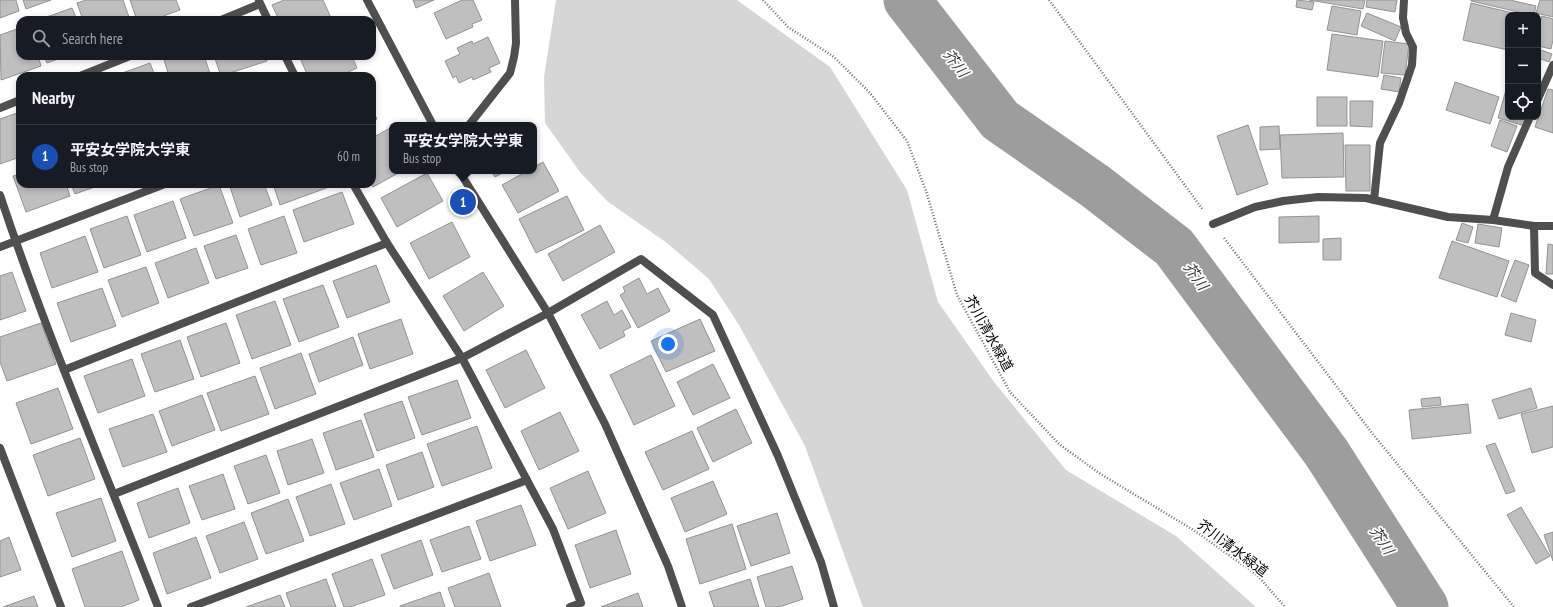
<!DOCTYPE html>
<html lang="en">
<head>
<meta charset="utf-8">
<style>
	:root { --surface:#171b24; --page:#20242c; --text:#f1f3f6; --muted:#9ea1a6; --line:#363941; --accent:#858687 }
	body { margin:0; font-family:"PT Sans Narrow","Noto Sans JP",sans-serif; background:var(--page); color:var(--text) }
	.controls { position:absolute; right:12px; top:12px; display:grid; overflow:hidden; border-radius:8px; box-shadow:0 2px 6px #0003 }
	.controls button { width:36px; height:36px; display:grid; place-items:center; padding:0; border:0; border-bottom:1px solid var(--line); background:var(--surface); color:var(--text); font:20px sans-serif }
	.you { position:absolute; left:668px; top:344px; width:14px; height:14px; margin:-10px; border:3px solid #fff; border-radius:50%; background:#1a73e8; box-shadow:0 0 0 6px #1a73e833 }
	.badge { display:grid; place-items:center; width:26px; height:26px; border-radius:50%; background:var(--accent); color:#fff; font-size:13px; font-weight:700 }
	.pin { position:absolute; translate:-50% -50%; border:2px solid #fff; box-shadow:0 1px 4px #0006 }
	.popup { position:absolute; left:389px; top:122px; width:148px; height:52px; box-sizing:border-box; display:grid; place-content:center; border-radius:8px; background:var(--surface); filter:drop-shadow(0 1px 3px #0005); font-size:13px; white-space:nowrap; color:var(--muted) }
	.popup b { font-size:15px; color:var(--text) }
	.popup::after { content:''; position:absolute; left:50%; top:100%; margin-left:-8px; border:8px solid transparent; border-top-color:var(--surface) }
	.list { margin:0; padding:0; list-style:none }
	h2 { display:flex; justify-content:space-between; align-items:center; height:52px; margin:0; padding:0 16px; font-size:17px }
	h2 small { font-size:13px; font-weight:400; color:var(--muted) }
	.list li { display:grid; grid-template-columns:26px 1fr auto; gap:12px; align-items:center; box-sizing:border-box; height:64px; padding:0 16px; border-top:1px solid var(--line) }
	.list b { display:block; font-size:15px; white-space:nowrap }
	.list p { margin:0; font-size:13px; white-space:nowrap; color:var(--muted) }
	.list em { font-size:13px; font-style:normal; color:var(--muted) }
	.icon { flex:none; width:22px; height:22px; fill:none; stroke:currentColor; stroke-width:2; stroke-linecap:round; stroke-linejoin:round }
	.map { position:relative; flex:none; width:1553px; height:607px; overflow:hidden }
	.search { position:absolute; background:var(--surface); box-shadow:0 2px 6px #0003; left:16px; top:16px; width:360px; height:44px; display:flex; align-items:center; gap:10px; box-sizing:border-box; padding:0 14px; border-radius:12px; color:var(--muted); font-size:15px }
	.panel { position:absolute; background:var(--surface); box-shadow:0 2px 6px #0003; left:16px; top:72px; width:360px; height:116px; border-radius:12px }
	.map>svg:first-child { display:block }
</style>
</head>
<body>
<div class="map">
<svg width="1553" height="607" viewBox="0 0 1553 607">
	<rect width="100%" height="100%" fill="#fff"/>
	<polygon fill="#d6d6d6" points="556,0 737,0 830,67 907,190 938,302 994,382 1066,470 1176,536 1256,607 863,607 805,446 739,325 709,279 667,243 607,201 580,172 545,123 544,77"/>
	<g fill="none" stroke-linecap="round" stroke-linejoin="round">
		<polyline stroke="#9d9d9d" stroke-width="47" points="907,0 1000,120 1095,186 1174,247 1326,452 1425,607"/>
	</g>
	<g fill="#bfbfbf" stroke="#939393">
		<polygon points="0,0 16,0 19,11 0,18"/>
		<polygon points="23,0 51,0 26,9"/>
		<polygon points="86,0 123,0 130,20 83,20 77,3"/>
		<polygon points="130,0 176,0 180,10 152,20 137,20"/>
		<polygon points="284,0 323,0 332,20 279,20 272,5"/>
		<polygon points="413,0 434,0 416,8"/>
		<polygon points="462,0 473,0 482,20 472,24 473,27 446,39 434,13"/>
		<polygon points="1297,0 1314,2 1312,10 1296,7"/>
		<polygon points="1309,0 1365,0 1363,9"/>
		<polygon points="1367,0 1397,0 1395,12 1366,7"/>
		<polygon points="1471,0 1510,0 1536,6 1534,15 1531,15 1471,1"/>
		<polygon points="1540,0 1553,0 1553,17 1536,13"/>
		<polygon points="1471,3 1521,15 1508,15 1508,50 1463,40"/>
		<polygon points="1332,6 1361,11 1357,35 1327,30"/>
		<polygon points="72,8 77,20 38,20"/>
		<polygon points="1367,13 1401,27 1395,41 1361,26"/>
		<polygon points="1542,16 1553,19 1553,40 1551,49 1538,46 1538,29"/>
		<polygon points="20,28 20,56 38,56 41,66 1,80 0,35"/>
		<polygon points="1332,34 1383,41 1378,77 1327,70"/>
		<polygon points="488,37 500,63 489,68 491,72 473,80 472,77 459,83 456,76 453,78 445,61 460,54 457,48 472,41 473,44"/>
		<polygon points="1385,41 1409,44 1405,75 1381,73"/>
		<polygon points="1538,49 1552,54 1549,62 1538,58"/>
		<polygon points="44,56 66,56 47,63"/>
		<polygon points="175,56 204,56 211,76 169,76 164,60"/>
		<polygon points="214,56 266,56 267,61 221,76"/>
		<polygon points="299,56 352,56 357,68 340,76 308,76"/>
		<polygon points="150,63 155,76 114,76"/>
		<polygon points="1384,75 1401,78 1399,92 1381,89"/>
		<polygon points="1455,82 1499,97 1490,124 1446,110"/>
		<polygon points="1508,83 1508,117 1527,117 1525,126 1498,118"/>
		<polygon points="1548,89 1553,90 1553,133 1535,127"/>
		<rect x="1317" y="97" width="30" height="29"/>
		<polygon points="1350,101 1373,101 1372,127 1350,126"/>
		<polygon points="372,109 377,119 372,122"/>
		<polygon points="20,112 20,157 0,164 0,119"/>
		<polygon points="1500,120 1517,126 1507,152 1491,146"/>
		<polygon points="1248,125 1268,184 1237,195 1217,136"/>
		<polygon points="1279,126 1280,149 1260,150 1260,127"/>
		<polygon points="392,127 392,171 402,171 373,187 371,184 372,138"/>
		<polygon points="1343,133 1344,177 1282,178 1280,135"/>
		<polygon points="1345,145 1370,145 1370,191 1346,191"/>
		<polygon points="543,162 559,191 518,213 502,185 527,171 534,171 534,167"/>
		<polygon points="491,171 506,171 495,177"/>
		<polygon points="427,173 443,201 397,227 381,198"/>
		<polygon points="20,174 20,184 66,184 70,196 26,212 13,176"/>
		<polygon points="71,184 103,184 75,194"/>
		<polygon points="229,184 264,184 272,205 240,217"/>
		<polygon points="273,184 328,184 329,187 280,205"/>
		<polygon points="219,185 233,223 194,236 180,199"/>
		<polygon points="342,192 354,224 304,242 293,210"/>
		<polygon points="567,196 584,230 536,253 519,219"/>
		<polygon points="173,201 186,238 147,252 134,215"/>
		<polygon points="127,216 141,255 104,268 90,229"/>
		<polygon points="284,216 297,253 261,265 248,229"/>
		<polygon points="1319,216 1319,242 1279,243 1279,217"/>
		<polygon points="452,222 470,257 429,279 410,243"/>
		<polygon points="1462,223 1473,227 1468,243 1456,240"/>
		<polygon points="1478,224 1502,228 1499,247 1475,243"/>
		<polygon points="600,225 615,252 563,281 548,254"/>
		<polygon points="236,235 248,268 216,279 204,246"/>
		<polygon points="85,236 98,272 52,288 40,253"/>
		<polygon points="1341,238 1341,260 1323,260 1323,239"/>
		<polygon points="1452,241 1509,261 1497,297 1439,278"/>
		<polygon points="1548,244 1553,245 1553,274 1546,274"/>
		<polygon points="196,248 209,283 168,298 155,263"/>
		<polygon points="1515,260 1529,265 1516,302 1501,296"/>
		<polygon points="376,265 390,302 347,318 333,281"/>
		<polygon points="146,267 159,303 122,317 108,280"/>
		<polygon points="12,272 26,311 0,320 0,276"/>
		<polygon points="483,272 504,306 464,331 443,296"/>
		<polygon points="639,278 647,294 658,288 670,311 638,328 620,295 625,292 623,287"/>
		<polygon points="323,285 339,327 299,342 283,299"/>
		<polygon points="102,288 116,326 71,342 57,303"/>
		<polygon points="275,301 291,345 252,359 236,315"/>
		<polygon points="607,301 614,315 622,310 631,327 623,331 625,336 600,349 581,315"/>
		<polygon points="1511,313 1536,320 1531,342 1505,335"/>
		<polygon points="401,319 413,354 370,369 358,334"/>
		<polygon points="700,319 715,351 666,372 651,341"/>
		<polygon points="41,323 56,364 7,381 0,362 0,337"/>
		<polygon points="226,323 240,363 201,377 187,337"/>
		<polygon points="353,337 363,365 319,382 309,354"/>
		<polygon points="180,340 194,379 155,392 141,354"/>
		<polygon points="526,350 545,388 505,408 486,370"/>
		<polygon points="301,353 316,394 275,409 260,368"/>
		<polygon points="651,355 675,406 634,425 610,375"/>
		<polygon points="132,359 145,396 98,413 84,376"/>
		<polygon points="713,364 730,398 693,415 677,382"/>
		<polygon points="255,376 269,414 221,431 207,393"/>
		<polygon points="457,380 471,418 422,435 408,397"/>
		<polygon points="58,388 73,429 31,444 16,403"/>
		<polygon points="1531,388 1537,408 1499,419 1492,400"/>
		<polygon points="202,395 215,430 172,446 159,411"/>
		<polygon points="1440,397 1441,405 1422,407 1421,399"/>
		<polygon points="402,401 415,438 377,451 364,414"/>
		<polygon points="1468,404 1471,433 1412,439 1409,410"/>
		<polygon points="1553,406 1553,447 1532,453 1521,414"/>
		<polygon points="736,409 752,443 713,462 697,428"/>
		<polygon points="560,412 579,451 539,470 521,431"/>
		<polygon points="153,414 167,452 123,467 109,429"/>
		<polygon points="361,420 374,457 336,470 323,433"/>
		<polygon points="477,426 492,468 442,486 427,444"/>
		<polygon points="692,431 709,469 663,490 645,452"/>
		<polygon points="80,438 95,479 48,496 33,455"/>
		<polygon points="312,439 324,473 288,485 277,451"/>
		<polygon points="1495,443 1515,491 1506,494 1486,446"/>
		<polygon points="422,452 434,487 398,500 386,465"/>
		<polygon points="266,455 280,493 248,504 234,466"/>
		<polygon points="379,469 392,506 354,520 340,483"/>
		<polygon points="588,471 606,513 568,529 550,488"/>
		<polygon points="223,474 235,509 202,520 189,486"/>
		<polygon points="713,481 727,514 685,532 671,498"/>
		<polygon points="331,484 345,524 310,536 296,497"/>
		<polygon points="178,488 190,523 149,538 137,503"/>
		<polygon points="101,498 116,541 72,557 56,513"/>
		<polygon points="288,499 304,541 266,554 251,513"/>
		<polygon points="521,505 536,545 490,561 476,521"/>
		<polygon points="1521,507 1550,556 1536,564 1507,515"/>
		<polygon points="777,513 790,553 751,566 737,526"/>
		<polygon points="244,522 258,559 220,573 206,536"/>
		<polygon points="732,524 746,569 700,584 686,539"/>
		<polygon points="469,526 481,559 442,572 430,540"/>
		<polygon points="616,530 631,574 590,588 575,545"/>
		<polygon points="1553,532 1553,561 1544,535"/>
		<polygon points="9,537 21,570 0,577 0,541"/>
		<polygon points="196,537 211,578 167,594 153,553"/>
		<polygon points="421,540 433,575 394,589 381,555"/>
		<polygon points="122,551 139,600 121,607 85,607 72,569"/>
		<polygon points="372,559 385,595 350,607 344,607 332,574"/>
		<polygon points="792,566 803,599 779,607 766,607 757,577"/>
		<polygon points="489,573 501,607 455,607 448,588"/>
		<polygon points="326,579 336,607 291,607 286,593"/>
		<polygon points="750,579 759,607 714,607 709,592"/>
		<polygon points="440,592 445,607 400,607 400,606"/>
		<polygon points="638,593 643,607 601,607"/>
		<polygon points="280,595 285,607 246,607"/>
		<polygon points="34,596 38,607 3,607"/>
	</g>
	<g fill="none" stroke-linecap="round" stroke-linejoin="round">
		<g stroke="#717171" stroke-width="2.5" stroke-dasharray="1 2" stroke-linecap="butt">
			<polyline points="763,0 788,27 834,57 870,93 907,141 926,191 957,295 1010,392 1059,444 1099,473 1195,531 1257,575 1285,607"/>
			<polyline points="1049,0 1203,210"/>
			<polyline points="1224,238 1372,433 1514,607"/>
		</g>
		<polyline stroke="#4f4f4f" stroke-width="8" points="469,125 510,73 514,57 516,43 515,0"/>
		<g stroke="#4f4f4f" stroke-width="8">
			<polyline points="259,1 268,20"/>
			<polyline points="221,20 260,4"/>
			<polyline points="285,56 295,76"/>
			<polyline points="80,76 130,56"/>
			<polyline points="1538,99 1553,65"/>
			<polyline points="0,108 20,100"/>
			<polyline points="1530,117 1508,167 1493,220 1534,226 1535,273 1553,285"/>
			<polyline points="353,184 387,243 462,358 553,529 581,603 570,607"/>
			<path d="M0,195C46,334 105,470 158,607"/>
			<polyline points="1374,200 1380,143 1399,103 1412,65 1413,47 1406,33 1403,18 1404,0"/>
			<polyline points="1213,224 1255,207 1283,201 1318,197 1366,198 1448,217 1493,220"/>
			<polyline points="1534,226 1553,226"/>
			<polyline points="0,247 165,184"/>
			<polyline points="64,370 387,243"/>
			<polyline points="114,494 462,358 548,313 641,259 713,315 778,456 821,562 834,607"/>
			<polyline points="191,607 527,480"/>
		</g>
		<g stroke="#4f4f4f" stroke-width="8">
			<polyline points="367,0 433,125"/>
			<polyline points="459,171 548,313 605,424 668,566 682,607"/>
			<polyline points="0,448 61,607"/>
		</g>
	</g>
	<g text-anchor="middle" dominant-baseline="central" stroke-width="3.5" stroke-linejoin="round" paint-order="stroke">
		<g font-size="14" fill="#000" stroke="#fff">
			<text transform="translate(989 333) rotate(61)">芥川清水緑道</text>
			<text transform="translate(1233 548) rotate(37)">芥川清水緑道</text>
		</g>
		<g font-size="15" font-style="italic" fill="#3e3e3e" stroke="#fff">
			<text transform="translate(956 63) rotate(52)">芥川</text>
			<text transform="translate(1196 276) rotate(54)">芥川</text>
			<text transform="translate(1382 540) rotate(57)">芥川</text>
		</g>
	</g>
</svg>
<div class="controls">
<button>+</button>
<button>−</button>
<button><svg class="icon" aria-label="locate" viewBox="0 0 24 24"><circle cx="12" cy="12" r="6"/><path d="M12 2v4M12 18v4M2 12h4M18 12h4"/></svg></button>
</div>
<div class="you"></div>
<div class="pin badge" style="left:463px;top:202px;background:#1a4fb4">1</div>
<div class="popup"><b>平安女学院大学東</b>Bus stop</div>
<div class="search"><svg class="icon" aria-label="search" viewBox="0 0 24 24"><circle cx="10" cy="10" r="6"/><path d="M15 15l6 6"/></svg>Search here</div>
<section class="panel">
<h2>Nearby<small></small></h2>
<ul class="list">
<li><span class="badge" style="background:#1a4fb4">1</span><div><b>平安女学院大学東</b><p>Bus stop</p></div><em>60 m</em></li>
</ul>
</section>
</div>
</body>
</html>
